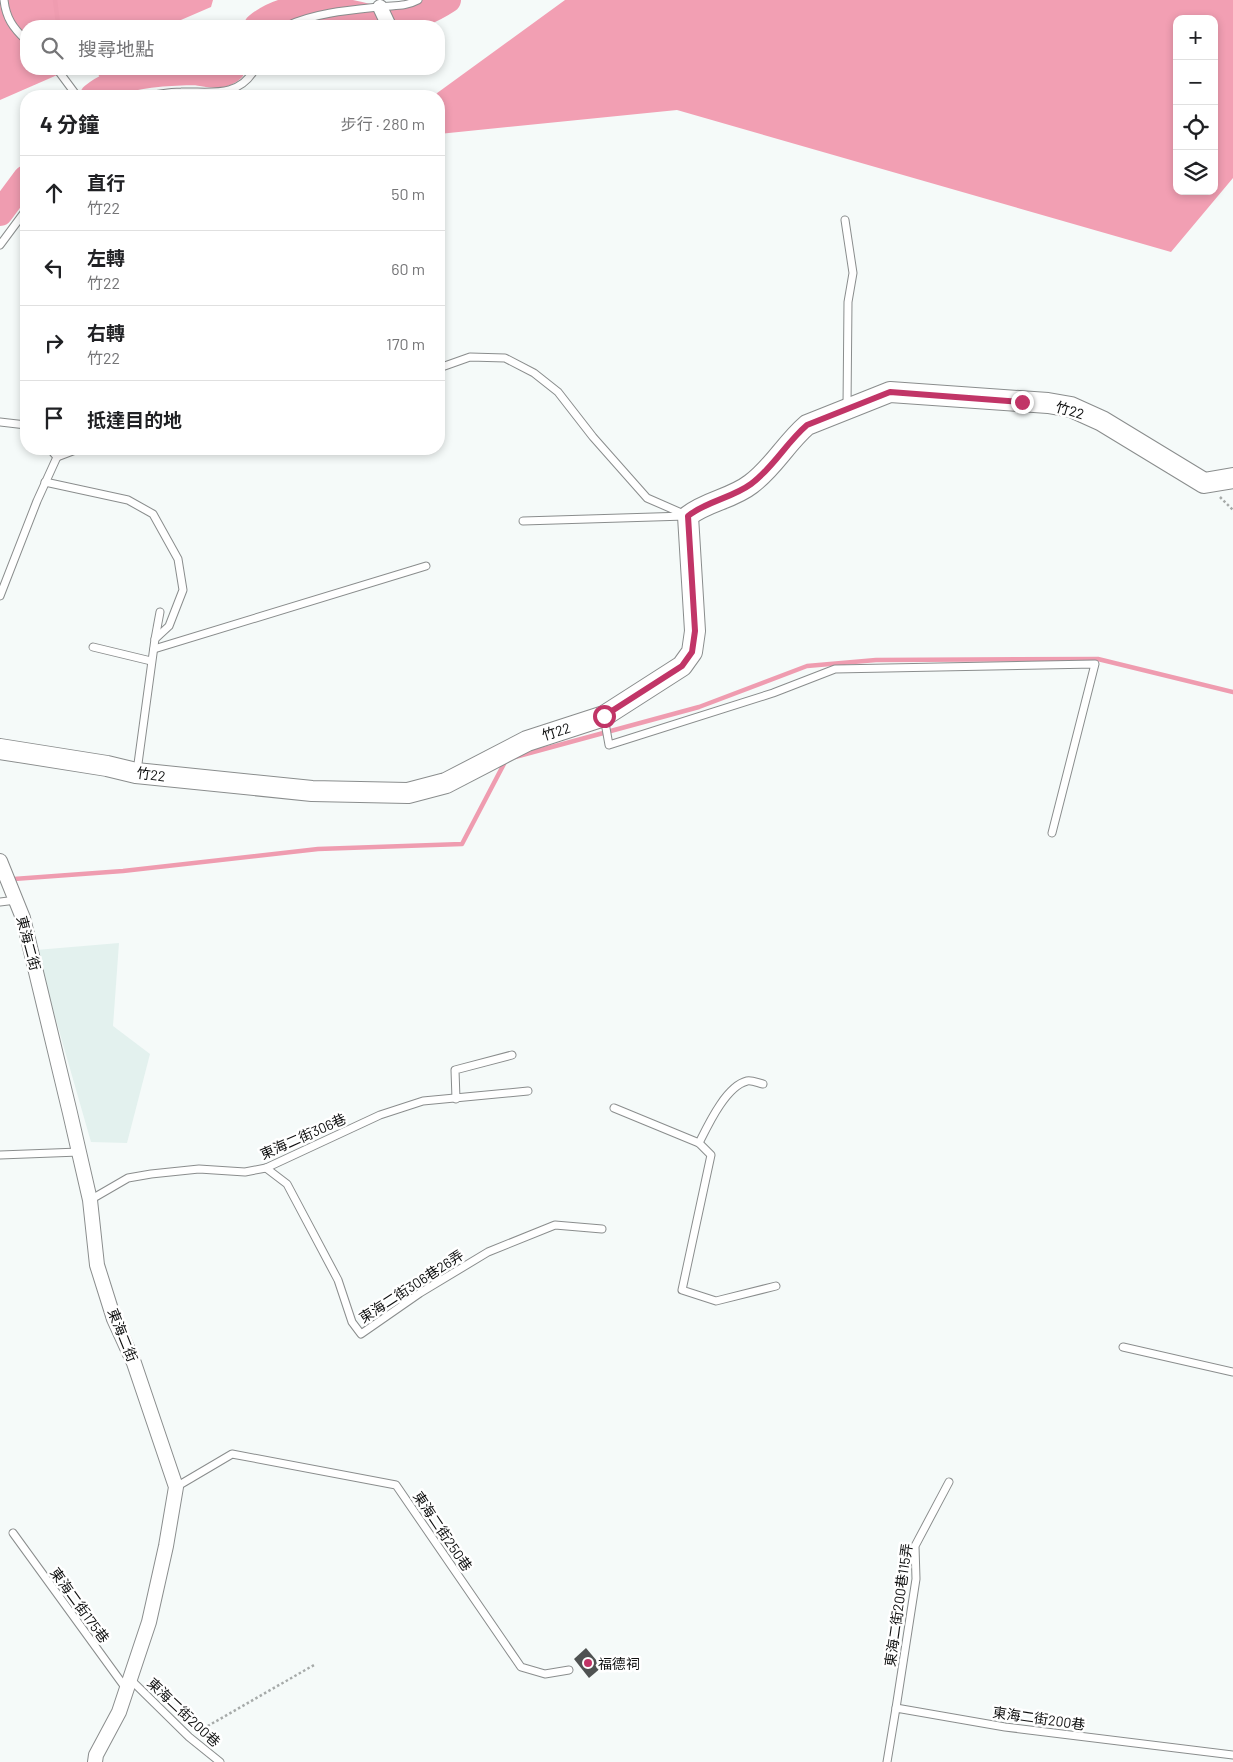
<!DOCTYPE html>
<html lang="zh-TW">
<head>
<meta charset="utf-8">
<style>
	:root { --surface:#fff; --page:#f6f6f6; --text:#202124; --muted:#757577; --line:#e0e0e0 }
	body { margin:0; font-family:Barlow,"Noto Sans TC",sans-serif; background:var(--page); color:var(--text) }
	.controls { position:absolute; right:15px; top:15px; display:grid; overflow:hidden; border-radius:10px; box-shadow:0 2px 8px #0003 }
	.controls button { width:45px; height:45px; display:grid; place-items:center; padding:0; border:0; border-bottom:1px solid var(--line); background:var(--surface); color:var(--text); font:25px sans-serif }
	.stop { position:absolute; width:15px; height:15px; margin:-11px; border:4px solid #c13567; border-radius:50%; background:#fff }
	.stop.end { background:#c13567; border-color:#fff; box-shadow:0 1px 5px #0008 }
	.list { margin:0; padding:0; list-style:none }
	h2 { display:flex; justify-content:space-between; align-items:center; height:65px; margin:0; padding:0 20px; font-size:21px }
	h2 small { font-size:16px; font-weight:400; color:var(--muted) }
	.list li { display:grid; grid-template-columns:32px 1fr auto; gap:15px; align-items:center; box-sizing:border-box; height:75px; padding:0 20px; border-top:1px solid var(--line) }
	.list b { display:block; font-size:19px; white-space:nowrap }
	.list p { margin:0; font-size:16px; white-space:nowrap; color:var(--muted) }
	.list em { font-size:16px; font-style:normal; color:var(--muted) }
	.icon { flex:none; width:28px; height:28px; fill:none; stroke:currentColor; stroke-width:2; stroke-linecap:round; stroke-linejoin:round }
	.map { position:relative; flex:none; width:1233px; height:1762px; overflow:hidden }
	.search { position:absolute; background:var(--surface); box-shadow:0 2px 8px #0003; left:20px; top:20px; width:425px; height:55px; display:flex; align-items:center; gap:12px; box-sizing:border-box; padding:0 18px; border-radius:20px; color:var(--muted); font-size:19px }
	.panel { position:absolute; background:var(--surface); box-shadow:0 2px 8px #0003; left:20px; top:90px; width:425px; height:365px; border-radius:20px }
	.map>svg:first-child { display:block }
</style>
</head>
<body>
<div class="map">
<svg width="1233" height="1762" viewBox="0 0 1233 1762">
	<rect width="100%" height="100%" fill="#f5faf9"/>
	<polygon fill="#e3f1ee" points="119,943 113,1026 150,1054 127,1143 91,1142 36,950"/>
	<g fill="#f29fb3" fill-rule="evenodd">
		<polygon points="0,0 213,0 211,7 167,26 26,26 26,69 71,69 0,100"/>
		<path d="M565,0H1233V178L1171,252L677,110L439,134V96H433ZM1177,19H1214V191H1177Z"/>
	</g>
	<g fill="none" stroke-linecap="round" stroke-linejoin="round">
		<g stroke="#ef9cb0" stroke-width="4.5">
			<polyline points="55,0 58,23 61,26"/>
			<polyline points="97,69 108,85"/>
			<polyline points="515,757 699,707 807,666 876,660 1098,659 1233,692"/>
			<polyline points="0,880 123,871 318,849 462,844 506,760"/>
		</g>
		<g stroke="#ef9cb0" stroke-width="26">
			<path d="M257,26C289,0 329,7 369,17C376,19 385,23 392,22C410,20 433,10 448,0"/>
			<path d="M93,96C118,75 159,73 191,72C205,72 220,80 232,69"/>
			<polyline points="0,213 26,178"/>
		</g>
	</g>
	<polygon fill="#4f5252" points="586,1648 602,1667 589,1678 574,1659"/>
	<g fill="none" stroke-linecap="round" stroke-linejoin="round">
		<defs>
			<g id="lane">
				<path d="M4,0C6,18 13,28 26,40"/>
				<path d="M287,26C314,13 350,10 379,7C394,5 405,7 418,0"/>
				<polyline points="57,69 77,96"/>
				<path d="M146,96C157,95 169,92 181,92C209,91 238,99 255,69"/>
				<polyline points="845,220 853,273 848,302 847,406"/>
				<polyline points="0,245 26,210"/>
				<polyline points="439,368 470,357 505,358 534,373 558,392 593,437 647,498 686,515"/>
				<polyline points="0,422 26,425"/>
				<polyline points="57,457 78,449"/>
				<polyline points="45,482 128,500 153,514 178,559 183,590 169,626 155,639 137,771"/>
				<polyline points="523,521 686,516"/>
				<polyline points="0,596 37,501 57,457 50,449"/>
				<polyline points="155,639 160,612"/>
				<polyline points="93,647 151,661"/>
				<polyline points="154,649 426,566"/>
				<polyline points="604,717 609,745 773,693 835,669 1095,664 1052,833"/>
				<polyline points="0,902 16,900"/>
				<polyline points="456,1099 455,1070 512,1055"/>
				<polyline points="614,1108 699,1143 711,1155 682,1290 716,1301 776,1286"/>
				<path d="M699,1143C708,1125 726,1086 747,1081C752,1080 758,1083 763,1084"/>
				<polyline points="0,1155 79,1152"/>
				<polyline points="266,1168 287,1184 338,1280 352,1322 361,1334 420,1293 488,1252 555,1225 602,1229"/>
				<polyline points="90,1200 128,1178 151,1174 199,1169 245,1172 266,1168 380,1115 423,1101 528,1091"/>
				<polyline points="1123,1347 1233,1372"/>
				<polyline points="176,1487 232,1454 396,1485 521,1667 545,1674 569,1670"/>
				<polyline points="13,1533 127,1690"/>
				<polyline points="131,1680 189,1737 220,1762"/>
				<polyline points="896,1708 916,1579 915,1546 949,1482"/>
				<polyline points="887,1762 896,1708 1005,1727 1233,1755"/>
			</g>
			<g id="street">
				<polyline points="380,7 389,26"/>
				<polyline points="0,861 23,918 70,1113 90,1200 97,1265 114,1319 134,1363 176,1487 166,1546 149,1622 119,1712 96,1755 95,1762"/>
			</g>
			<path id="secondary" d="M0,749L107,766L136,773L312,791L408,793L446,783L527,741L604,716L682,666L692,652L695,631L688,516C707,501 732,499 751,484C773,468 786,443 807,425L890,392L1048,403L1071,407L1102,421L1204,483L1233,478"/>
		</defs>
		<use href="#lane" stroke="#8a8d8d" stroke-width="9"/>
		<use href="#street" stroke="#8a8d8d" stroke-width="16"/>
		<use href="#secondary" stroke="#8a8d8d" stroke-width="22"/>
		<g stroke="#a6aaa9" stroke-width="2.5" stroke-dasharray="2.5 2.5" stroke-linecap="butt">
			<polyline points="1220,497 1233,510"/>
			<polyline points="199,1731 314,1665"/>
		</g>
		<use href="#lane" stroke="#fff" stroke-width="7"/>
		<use href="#street" stroke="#fff" stroke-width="14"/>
		<use href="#secondary" stroke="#fff" stroke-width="20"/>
	</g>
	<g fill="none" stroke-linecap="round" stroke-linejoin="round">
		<path stroke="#c13567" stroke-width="6" d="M604,716L682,666L692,652L695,631L688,516C707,501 732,498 751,484C773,468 786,443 807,425L890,392L1022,402"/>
	</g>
	<circle fill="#c13567" stroke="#fff" stroke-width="2" cx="588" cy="1663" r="5"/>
	<g text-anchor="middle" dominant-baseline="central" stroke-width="5" stroke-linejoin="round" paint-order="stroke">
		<g font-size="14" fill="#0e0f0f" stroke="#fff">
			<text transform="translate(1070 410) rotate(17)">竹22</text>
			<text transform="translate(556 731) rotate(-17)">竹22</text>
			<text transform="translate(151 774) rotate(8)">竹22</text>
			<text transform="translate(29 943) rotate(75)">東海二街</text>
			<text transform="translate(303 1136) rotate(-24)">東海二街306巷</text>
			<text transform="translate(411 1286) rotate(-33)">東海二街306巷26弄</text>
			<text transform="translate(123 1335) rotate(68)">東海二街</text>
			<text transform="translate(443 1531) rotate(56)">東海二街250巷</text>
			<text transform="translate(80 1605) rotate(54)">東海二街175巷</text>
			<text transform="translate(898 1605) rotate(-82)">東海二街200巷115弄</text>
			<text transform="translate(184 1712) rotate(43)">東海二街200巷</text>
			<text transform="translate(1039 1718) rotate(8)">東海二街200巷</text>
		</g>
		<g font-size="14" fill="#0e0f0f" stroke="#fff" text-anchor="start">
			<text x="598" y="1663">福德祠</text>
		</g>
	</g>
</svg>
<div class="controls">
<button>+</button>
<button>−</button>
<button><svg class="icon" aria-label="locate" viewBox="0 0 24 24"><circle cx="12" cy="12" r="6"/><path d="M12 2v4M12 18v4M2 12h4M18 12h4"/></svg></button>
<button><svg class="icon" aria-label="layers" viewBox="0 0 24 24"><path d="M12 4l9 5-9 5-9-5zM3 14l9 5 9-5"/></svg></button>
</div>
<div class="stop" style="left:604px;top:716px"></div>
<div class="stop end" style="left:1022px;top:402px"></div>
<div class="search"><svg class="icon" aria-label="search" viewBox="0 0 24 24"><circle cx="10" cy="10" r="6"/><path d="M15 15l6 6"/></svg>搜尋地點</div>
<section class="panel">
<h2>4 分鐘<small>步行 · 280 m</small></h2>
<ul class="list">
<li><svg class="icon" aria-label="ahead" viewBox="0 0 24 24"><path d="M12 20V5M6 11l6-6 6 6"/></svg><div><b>直行</b><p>竹22</p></div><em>50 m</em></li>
<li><svg class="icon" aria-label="left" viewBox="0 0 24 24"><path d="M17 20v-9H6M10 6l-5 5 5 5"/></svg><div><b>左轉</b><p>竹22</p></div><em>60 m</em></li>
<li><svg class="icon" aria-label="right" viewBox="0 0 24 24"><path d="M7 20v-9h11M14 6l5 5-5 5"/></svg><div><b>右轉</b><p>竹22</p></div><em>170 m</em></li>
<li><svg class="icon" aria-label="arrive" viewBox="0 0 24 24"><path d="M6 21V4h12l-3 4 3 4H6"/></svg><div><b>抵達目的地</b></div></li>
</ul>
</section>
</div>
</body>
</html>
